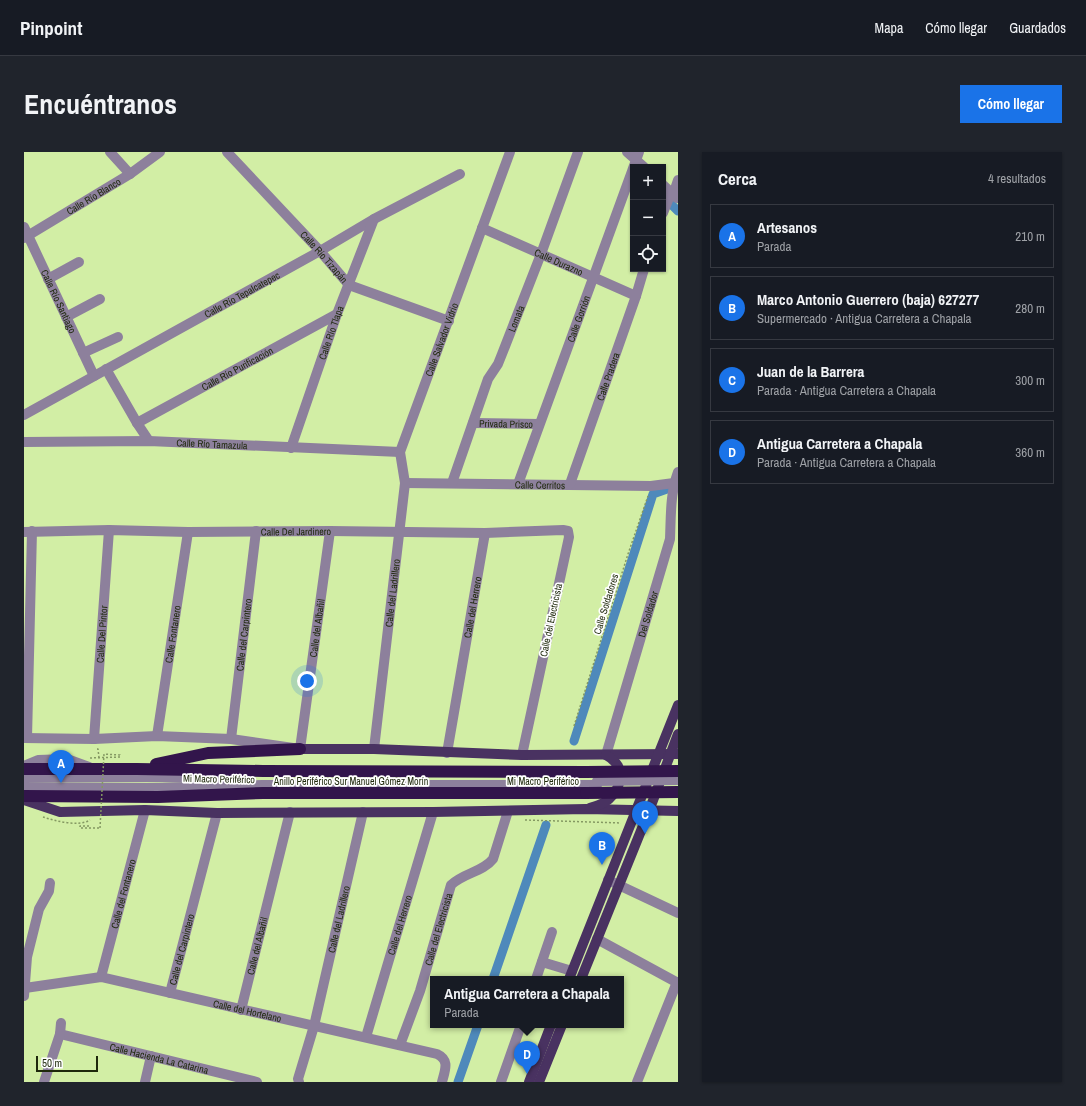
<!DOCTYPE html>
<html lang="es">
<head>
<meta charset="utf-8">
<style>
	:root { --surface:#171b24; --page:#20242c; --text:#f1f3f6; --muted:#9ea1a6; --line:#363941; --accent:#1a73e8 }
	body { margin:0; font-family:"Archivo Narrow",sans-serif; background:var(--page); color:var(--text) }
	.controls { position:absolute; right:12px; top:12px; display:grid; overflow:hidden; border-radius:0px; box-shadow:0 1px 3px #0004 }
	.controls button { width:36px; height:36px; display:grid; place-items:center; padding:0; border:0; border-bottom:1px solid var(--line); background:var(--surface); color:var(--text); font:20px sans-serif }
	.scale { position:absolute; left:12px; bottom:10px; width:62px; box-sizing:border-box; padding-left:4px; border:2px solid #1e280b; border-top:0; font-size:11px; line-height:14px; white-space:nowrap; color:#1e280b; -webkit-text-stroke:3px #fff; paint-order:stroke }
	.you { position:absolute; left:283px; top:529px; width:14px; height:14px; margin:-10px; border:3px solid #fff; border-radius:50%; background:#1a73e8; box-shadow:0 0 0 6px #1a73e833 }
	.badge { display:grid; place-items:center; width:26px; height:26px; border-radius:50%; background:var(--accent); color:#fff; font-size:13px; font-weight:700 }
	.pin { position:absolute; translate:-50% -33px; filter:drop-shadow(0 1px 2px #0008) }
	.pin::after { content:''; position:absolute; top:21px; width:14px; height:12px; background:inherit; clip-path:polygon(0 0,100% 0,50% 100%) }
	.popup { position:absolute; left:406px; top:824px; width:194px; height:52px; box-sizing:border-box; display:grid; place-content:center; border-radius:0px; background:var(--surface); filter:drop-shadow(0 1px 3px #0005); font-size:13px; white-space:nowrap; color:var(--muted) }
	.popup b { font-size:15px; color:var(--text) }
	.popup::after { content:''; position:absolute; left:50%; top:100%; margin-left:-8px; border:8px solid transparent; border-top-color:var(--surface) }
	.list { margin:0; padding:0; list-style:none }
	h2 { display:flex; justify-content:space-between; align-items:center; height:52px; margin:0; padding:0 16px; font-size:17px }
	h2 small { font-size:13px; font-weight:400; color:var(--muted) }
	.list li { display:grid; grid-template-columns:26px 1fr auto; gap:12px; align-items:center; box-sizing:border-box; height:64px; margin:0 8px 8px; padding:0 8px; border:1px solid var(--line); border-radius:0px }
	.list b { display:block; font-size:15px; white-space:nowrap }
	.list p { margin:0; font-size:13px; white-space:nowrap; color:var(--muted) }
	.list em { font-size:13px; font-style:normal; color:var(--muted) }
	.icon { flex:none; width:22px; height:22px; fill:none; stroke:currentColor; stroke-width:2; stroke-linecap:round; stroke-linejoin:round }
	.map { position:relative; flex:none; width:654px; height:930px; overflow:hidden; border-radius:0px }
	header { display:flex; align-items:center; gap:24px; box-sizing:border-box; height:56px; padding:0 20px; background:var(--surface); border-bottom:1px solid var(--line) }
	header strong { font-size:19px }
	nav { display:flex; gap:22px; margin-inline-start:auto; font-size:14px }
	.intro { display:flex; align-items:center; justify-content:space-between; box-sizing:border-box; height:96px; padding:0 24px }
	h1 { margin:0; font-size:28px }
	.button { padding:10px 18px; border-radius:0px; background:var(--accent); color:#fff; font-size:14px; font-weight:700 }
	main { display:flex; gap:24px; padding:0 24px }
	aside { flex:1; background:var(--surface); border-radius:0px; box-shadow:0 1px 3px #0004 }
	.map>svg:first-child { display:block }
</style>
</head>
<body>
<header>
<strong>Pinpoint</strong>
<nav><a>Mapa</a><a>Cómo llegar</a><a>Guardados</a></nav>
</header>
<div class="intro"><h1>Encuéntranos</h1><a class="button">Cómo llegar</a></div>
<main>
<div class="map">
<svg width="654" height="930" viewBox="0 0 654 930">
	<rect width="100%" height="100%" fill="#d2eea5"/>
	<g fill="none" stroke-linecap="round" stroke-linejoin="round">
		<g stroke="#4e89bb" stroke-width="9">
			<polyline points="639,44 654,59"/>
			<polyline points="550,589 629,342 643,337"/>
			<polyline points="469,827 522,673"/>
			<polyline points="434,930 454,873"/>
		</g>
		<g stroke="#849862" stroke-width="1.5" stroke-dasharray="2 2" stroke-linecap="butt">
			<polyline points="550,574 604,402 624,344"/>
			<polyline points="73,597 74,597 75,606"/>
			<polyline points="66,606 96,605 96,603 80,602"/>
			<path d="M19,665C31,669 55,675 66,668"/>
			<polyline points="501,668 597,671"/>
			<polyline points="65,674 56,674 56,676 76,676"/>
		</g>
		<g stroke="#8d809c" stroke-width="10">
			<polyline points="86,0 106,22"/>
			<path id="s1" d="M203,0L296,99L325,133L425,169"/>
			<polyline points="603,0 620,15"/>
			<polyline points="639,33 653,46"/>
			<polyline points="639,61 645,46 649,43 654,28"/>
			<path id="s2" d="M0,75L70,224"/>
			<path id="s3" d="M458,76L612,144"/>
			<path id="s4" d="M0,86L106,22L136,0"/>
			<polyline points="24,127 55,110"/>
			<polyline points="42,165 76,147"/>
			<polyline points="59,201 94,185"/>
			<polyline points="82,217 113,271 125,289"/>
			<path id="s5" d="M0,263L296,99L350,67L436,22"/>
			<path id="s6" d="M113,271L313,162"/>
			<path id="s7" d="M449,271L515,272"/>
			<path id="s8" d="M0,290L125,289L376,300"/>
			<path id="s9" d="M267,296L313,162L350,67"/>
			<path id="s10" d="M381,331L627,334L650,331"/>
			<path id="s11" d="M428,331L464,227L474,212L478,202L517,102L554,0"/>
			<path id="s12" d="M494,332L615,0"/>
			<path id="s13" d="M546,332L612,144L620,117"/>
			<path id="s14" d="M0,380L85,378L164,380L306,379L461,381L539,378L544,379L545,385L498,603"/>
			<path id="s15" d="M133,584L164,380"/>
			<path id="s16" d="M0,586L70,587L133,584L207,587L276,597L306,379"/>
			<polyline points="3,586 8,379"/>
			<path id="s17" d="M70,587L85,378"/>
			<path id="s18" d="M207,587L232,379"/>
			<path id="s19" d="M350,597L381,331L376,300L486,0"/>
			<path id="s20" d="M423,601L461,381"/>
			<path id="s21" d="M582,603L646,387C647,364 646,342 654,320"/>
			<polyline points="0,614 14,608 43,607 65,615"/>
			<polyline points="0,625 123,625 217,627"/>
			<polyline points="0,635 138,636 238,633 573,633"/>
			<polyline points="584,728 654,761"/>
			<polyline points="573,787 654,831"/>
			<polyline points="518,810 548,819"/>
			<path id="s22" d="M77,825L121,658"/>
			<polyline points="512,827 528,780"/>
			<path id="s23" d="M1,836L77,825L413,902C426,908 421,918 418,930"/>
			<path id="s24" d="M146,841L193,661"/>
			<polyline points="0,844 3,805 15,757 25,739 26,731"/>
			<path id="s25" d="M217,858L266,660"/>
			<path id="s26" d="M36,882L233,930"/>
			<path id="s27" d="M342,885L409,660"/>
			<path id="s28" d="M376,893L396,839L427,733C439,721 459,720 469,707L484,659"/>
			<polyline points="20,930 36,882 37,871"/>
			<polyline points="121,930 127,904"/>
			<path id="s29" d="M275,930L274,927L290,874L339,660"/>
			<polyline points="477,930 497,873"/>
			<polyline points="613,930 653,830"/>
		</g>
		<g stroke="#493261" stroke-width="10">
			<polyline points="276,597 350,597 498,603 654,602"/>
			<polyline points="0,648 36,660 121,658 193,661 409,660 562,657 654,659"/>
			<path d="M566,656C571,654 577,653 581,650C592,643 601,626 594,614C591,609 587,606 582,603"/>
			<polyline points="545,827 654,553"/>
			<polyline points="557,827 625,659 654,582"/>
			<polyline points="505,930 527,873"/>
			<polyline points="515,930 538,873"/>
		</g>
		<g stroke="#32154b" stroke-width="12">
			<polyline points="132,612 184,601 276,597"/>
			<polyline points="0,617 113,617 239,619 562,620"/>
			<polyline points="0,644 134,645 239,641 562,641"/>
		</g>
		<polyline stroke="#849862" stroke-width="1.5" stroke-dasharray="2 2" stroke-linecap="butt" points="76,676 80,602"/>
		<polyline stroke="#8d809c" stroke-width="10" points="573,629 654,628"/>
		<g stroke="#32154b" stroke-width="12">
			<polyline points="562,620 654,619"/>
			<polyline points="562,641 654,640"/>
		</g>
	</g>
	<g text-anchor="middle" dominant-baseline="central" stroke-width="3.5" stroke-linejoin="round" paint-order="stroke">
		<g font-size="10" fill="#1e280b" stroke="#fff">
			<text stroke="none"><textPath href="#s4" startOffset="81">Calle Río Blanco</textPath></text>
			<text stroke="none"><textPath href="#s1" startOffset="143">Calle Río Tizapán</textPath></text>
			<text stroke="none"><textPath href="#s3" startOffset="84">Calle Durazno</textPath></text>
			<text stroke="none"><textPath href="#s5" startOffset="249">Calle Río Tepalcatepec</textPath></text>
			<text stroke="none"><textPath href="#s2" startOffset="82">Calle Río Santiago</textPath></text>
			<text stroke="none"><textPath href="#s11" startOffset="177">Lomata</textPath></text>
			<text stroke="none"><textPath href="#s12" startOffset="176">Calle Gorrión</textPath></text>
			<text stroke="none"><textPath href="#s9" startOffset="122">Calle Río Tlapa</textPath></text>
			<text stroke="none"><textPath href="#s19" startOffset="419">Calle Salvador Vidrio</textPath></text>
			<text stroke="none"><textPath href="#s6" startOffset="114">Calle Río Purificación</textPath></text>
			<text stroke="none"><textPath href="#s13" startOffset="114">Calle Pradera</textPath></text>
			<text stroke="none"><textPath href="#s7" startOffset="33">Privada Prisco</textPath></text>
			<text stroke="none"><textPath href="#s8" startOffset="188">Calle Río Tamazula</textPath></text>
			<text stroke="none"><textPath href="#s10" startOffset="135">Calle Cerritos</textPath></text>
			<text stroke="none"><textPath href="#s14" startOffset="272">Calle Del Jardinero</textPath></text>
			<text stroke="none"><textPath href="#s19" startOffset="157">Calle del Ladrillero</textPath></text>
			<text transform="translate(582 452) rotate(-73)">Calle Soldadores</text>
			<text stroke="none"><textPath href="#s20" startOffset="148">Calle del Herrero</textPath></text>
			<text stroke="none"><textPath href="#s21" startOffset="147">Del Soldador</textPath></text>
			<text transform="translate(527 468) rotate(-78)">Calle del Electricista</text>
			<text stroke="none"><textPath href="#s16" startOffset="399">Calle del Albañil</textPath></text>
			<text stroke="none"><textPath href="#s15" startOffset="103">Calle Fontanero</textPath></text>
			<text stroke="none"><textPath href="#s17" startOffset="105">Calle Del Pintor</textPath></text>
			<text stroke="none"><textPath href="#s18" startOffset="105">Calle del Carpintero</textPath></text>
			<text transform="translate(195 627) rotate(1)">Mi Macro Periférico</text>
			<text x="327" y="629">Anillo Periférico Sur Manuel Gómez Morín</text>
			<text x="519" y="629">Mi Macro Periférico</text>
			<text stroke="none"><textPath href="#s22" startOffset="86">Calle del Fontanero</textPath></text>
			<text stroke="none"><textPath href="#s29" startOffset="168">Calle del Ladrillero</textPath></text>
			<text stroke="none"><textPath href="#s27" startOffset="117">Calle del Herrero</textPath></text>
			<text stroke="none"><textPath href="#s28" startOffset="122">Calle del Electricista</textPath></text>
			<text stroke="none"><textPath href="#s25" startOffset="66">Calle del Albañil</textPath></text>
			<text stroke="none"><textPath href="#s24" startOffset="45">Calle del Carpintero</textPath></text>
			<text stroke="none"><textPath href="#s23" startOffset="227">Calle del Hortelano</textPath></text>
			<text stroke="none"><textPath href="#s26" startOffset="102">Calle Hacienda La Catarina</textPath></text>
		</g>
	</g>
</svg>
<div class="controls">
<button>+</button>
<button>−</button>
<button><svg class="icon" aria-label="locate" viewBox="0 0 24 24"><circle cx="12" cy="12" r="6"/><path d="M12 2v4M12 18v4M2 12h4M18 12h4"/></svg></button>
</div>
<div class="scale">50 m</div>
<div class="you"></div>
<div class="pin badge" style="left:37px;top:631px">A</div>
<div class="pin badge" style="left:578px;top:713px">B</div>
<div class="pin badge" style="left:621px;top:682px">C</div>
<div class="pin badge" style="left:503px;top:922px">D</div>
<div class="popup"><b>Antigua Carretera a Chapala</b>Parada</div>
</div>
<aside>
<h2>Cerca<small>4 resultados</small></h2>
<ul class="list">
<li><span class="badge">A</span><div><b>Artesanos</b><p>Parada</p></div><em>210 m</em></li>
<li><span class="badge">B</span><div><b>Marco Antonio Guerrero (baja) 627277</b><p>Supermercado · Antigua Carretera a Chapala</p></div><em>280 m</em></li>
<li><span class="badge">C</span><div><b>Juan de la Barrera</b><p>Parada · Antigua Carretera a Chapala</p></div><em>300 m</em></li>
<li><span class="badge">D</span><div><b>Antigua Carretera a Chapala</b><p>Parada · Antigua Carretera a Chapala</p></div><em>360 m</em></li>
</ul>
</aside>
</main>
</body>
</html>
